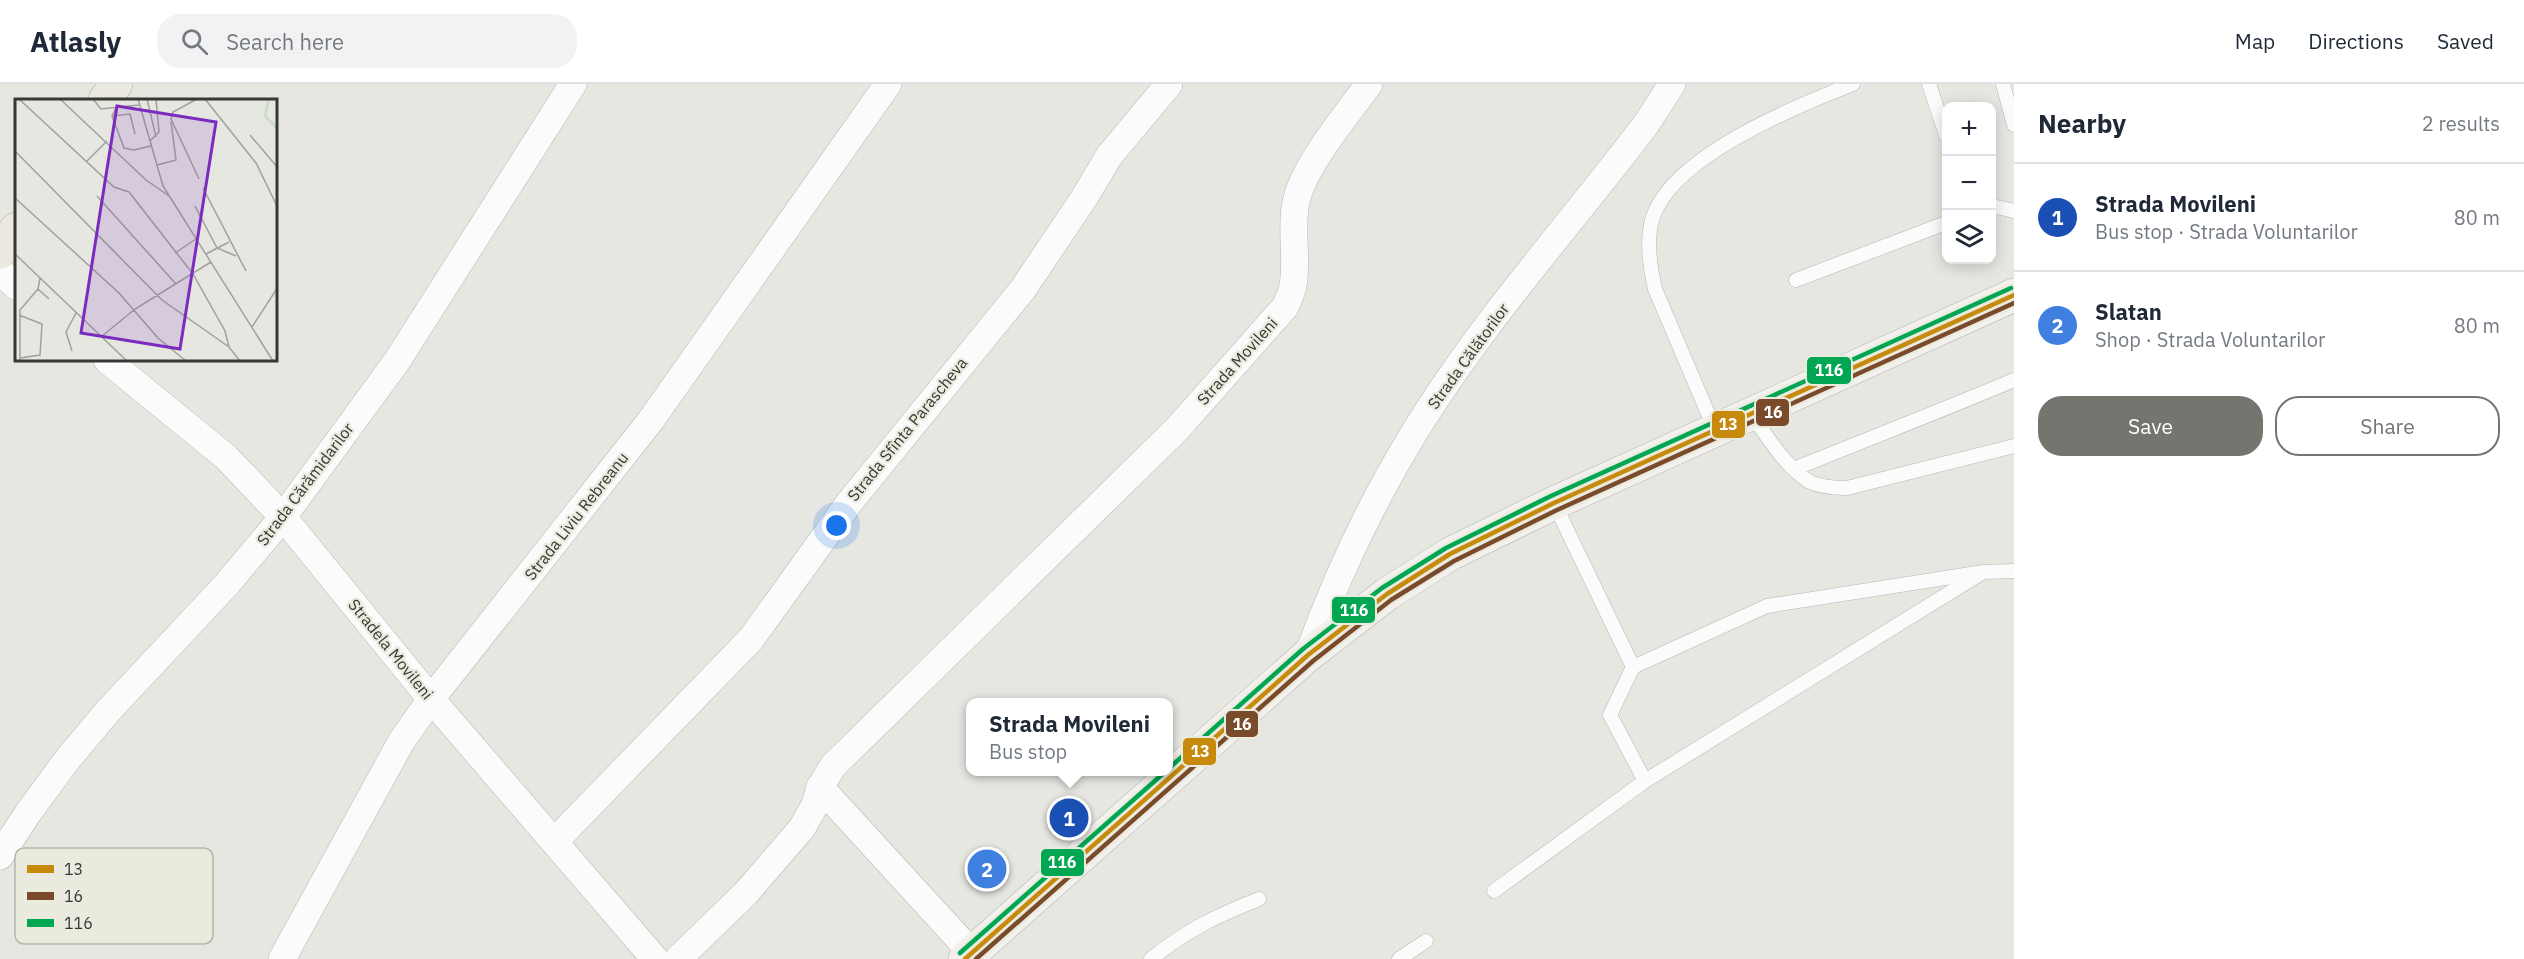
<!DOCTYPE html>
<html lang="en">
<head>
<meta charset="utf-8">
<style>
	:root { --surface:#fff; --page:#f2f2f3; --text:#1f2937; --muted:#747a83; --line:#e0e1e3; --accent:#757570 }
	body { margin:0; font-family:"IBM Plex Sans",sans-serif; background:var(--page); color:var(--text) }
	.controls { position:absolute; right:18px; top:18px; display:grid; overflow:hidden; border-radius:12px; box-shadow:0 3px 15px #0003 }
	.controls button { width:54px; height:54px; display:grid; place-items:center; padding:0; border:0; border-bottom:2px solid var(--line); background:var(--surface); color:var(--text); font:30px sans-serif }
	.you { position:absolute; left:837px; top:442px; width:21px; height:21px; margin:-15px; border:4px solid #fff; border-radius:50%; background:#1a73e8; box-shadow:0 0 0 9px #1a73e833 }
	.badge { display:grid; place-items:center; width:39px; height:39px; border-radius:50%; background:var(--accent); color:#fff; font-size:20px; font-weight:700 }
	.pin { position:absolute; translate:-50% -50%; border:3px solid #fff; box-shadow:0 2px 6px #0006 }
	.popup { position:absolute; left:966px; top:614px; width:207px; height:78px; box-sizing:border-box; display:grid; place-content:center; border-radius:12px; background:var(--surface); filter:drop-shadow(0 2px 4px #0005); font-size:20px; white-space:nowrap; color:var(--muted) }
	.popup b { font-size:22px; color:var(--text) }
	.popup::after { content:''; position:absolute; left:50%; top:100%; margin-left:-12px; border:12px solid transparent; border-top-color:var(--surface) }
	.list { margin:0; padding:0; list-style:none }
	h2 { display:flex; justify-content:space-between; align-items:center; height:78px; margin:0; padding:0 24px; font-size:26px }
	h2 small { font-size:20px; font-weight:400; color:var(--muted) }
	.list li { display:grid; grid-template-columns:39px 1fr auto; gap:18px; align-items:center; box-sizing:border-box; height:108px; padding:0 24px; border-top:2px solid var(--line) }
	.list b { display:block; font-size:22px; white-space:nowrap }
	.list p { margin:0; font-size:20px; white-space:nowrap; color:var(--muted) }
	.list em { font-size:20px; font-style:normal; color:var(--muted) }
	.actions { display:flex; gap:12px; padding:18px 24px }
	.actions a { flex:1; padding:14px 0; border:2px solid var(--accent); border-radius:24px; text-align:center; font-size:21px; color:var(--accent) }
	.actions .main { background:var(--accent); color:#fff }
	.icon { flex:none; width:33px; height:33px; fill:none; stroke:currentColor; stroke-width:2; stroke-linecap:round; stroke-linejoin:round }
	.map { position:relative; flex:none; width:2014px; height:875px; overflow:hidden }
	header { display:flex; align-items:center; gap:36px; box-sizing:border-box; height:84px; padding:0 30px; background:var(--surface); border-bottom:2px solid var(--line) }
	header strong { font-size:28px }
	nav { display:flex; gap:33px; margin-inline-start:auto; font-size:21px }
	.search { width:420px; height:54px; background:var(--page); display:flex; align-items:center; gap:15px; box-sizing:border-box; padding:0 21px; border-radius:24px; color:var(--muted); font-size:22px }
	main { display:flex }
	aside { flex:1; background:var(--surface) }
	.map>svg:first-child { display:block }
</style>
</head>
<body>
<header>
<strong>Atlasly</strong>
<div class="search"><svg class="icon" aria-label="search" viewBox="0 0 24 24"><circle cx="10" cy="10" r="6"/><path d="M15 15l6 6"/></svg>Search here</div>
<nav><a>Map</a><a>Directions</a><a>Saved</a></nav>
</header>
<main>
<div class="map">
<svg width="2014" height="875" viewBox="0 0 2014 875">
	<rect width="100%" height="100%" fill="#e7e7e2"/>
	<g fill="none" stroke-linecap="round" stroke-linejoin="round">
		<defs>
			<g id="lane">
				<polyline points="1929,0 1946,51"/>
				<polyline points="2003,0 2014,41"/>
				<polyline points="1992,122 2014,127"/>
				<polyline points="1796,196 1946,139"/>
				<path d="M1751,330C1768,353 1785,383 1810,398C1821,403 1836,404 1847,404L2014,362"/>
				<path d="M1715,346L1655,205C1650,183 1646,158 1652,136C1670,73 1796,22 1853,0"/>
				<path d="M1794,385C1867,355 1941,327 2014,296"/>
				<polyline points="1554,419 1633,583 1767,522 1977,489"/>
				<polyline points="1633,583 1610,631 1645,697"/>
				<polyline points="1494,807 1645,697 1983,488 2014,487"/>
				<path d="M1151,875C1187,846 1216,832 1259,815"/>
				<polyline points="1399,875 1426,857"/>
			</g>
			<g id="street">
				<polyline points="0,188 16,202"/>
				<polyline points="107,276 226,373 283,433 431,615 655,875"/>
				<path d="M1308,571C1336,494 1371,419 1414,349C1481,239 1569,142 1647,39L1672,0"/>
				<polyline points="820,703 972,869"/>
				<polyline points="555,757 751,555 849,419 1023,205 1084,114 1109,72 1169,0"/>
				<polyline points="0,772 28,729 67,676 108,627 227,500 283,433 397,277 573,0"/>
				<polyline points="282,875 401,658 431,615 651,336 888,0"/>
				<path d="M678,875L746,809L802,744L815,721L820,703L833,682L1177,345L1285,223C1288,216 1292,209 1293,201C1298,174 1290,146 1296,118C1304,81 1346,32 1369,0"/>
			</g>
			<polyline id="secondary" points="965,875 1308,571 1387,510 1450,470 1554,419 2014,211"/>
			<g id="primary">
				<polyline points="105,16 116,0"/>
				<polyline points="0,168 16,145"/>
			</g>
		</defs>
		<use href="#lane" stroke="#b6b6b2" stroke-width="15"/>
		<use href="#street" stroke="#b6b6b2" stroke-width="28"/>
		<use href="#secondary" stroke="#b6b6b2" stroke-width="34"/>
		<use href="#primary" stroke="#b1ab9a" stroke-width="34"/>
		<use href="#lane" stroke="#fbfbfb" stroke-width="14"/>
		<use href="#street" stroke="#fbfbfb" stroke-width="27"/>
		<use href="#secondary" stroke="#f3f1ed" stroke-width="33"/>
		<use href="#primary" stroke="#ebe8df" stroke-width="33"/>
		<defs>
			<polyline id="bus-1" points="965,875 1308,571 1387,510 1450,470 1554,419 2014,211"/>
			<polyline id="bus-2" points="976,875 1313,577 1391,516 1454,477 1557,426 2014,219"/>
			<g id="bus-3">
				<polyline points="1168,685 1303,565 1382,504 1446,464 1551,412 2011,204"/>
				<polyline points="960,869 1165,688"/>
			</g>
		</defs>
		<use href="#bus-1" stroke="#eaeadf" stroke-width="9"/>
		<use href="#bus-2" stroke="#eaeadf" stroke-width="9"/>
		<use href="#bus-3" stroke="#eaeadf" stroke-width="9"/>
		<use href="#bus-1" stroke="#c78a0d" stroke-width="4.5"/>
		<use href="#bus-2" stroke="#7a4b2a" stroke-width="4.5"/>
		<use href="#bus-3" stroke="#00a651" stroke-width="4.5"/>
	</g>
	<g text-anchor="middle" dominant-baseline="central" stroke-width="4.5" stroke-linejoin="round" paint-order="stroke">
		<g font-size="16" fill="#383833" stroke="#eaeadf">
			<text transform="translate(1468 272) rotate(-54)">Strada Călătorilor</text>
			<text transform="translate(1237 277) rotate(-48)">Strada Movileni</text>
			<text transform="translate(907 345) rotate(-51)">Strada Sfînta Parascheva</text>
			<text transform="translate(305 400) rotate(-53)">Strada Cărămidarilor</text>
			<text transform="translate(576 432) rotate(-52)">Strada Liviu Rebreanu</text>
			<text transform="translate(391 565) rotate(51)">Stradela Movileni</text>
		</g>
	</g>
	<g transform="translate(15 15)">
		<rect width="262" height="262" fill="#e7e7e2"/>
		<path fill="none" stroke="#caddcc" stroke-width="3" d="M254,0L250,17L263,30"/>
		<path fill="none" stroke="#a1a19c" stroke-width="1.5" d="M4,0L99,88L114,93L178,175L210,232L214,248M45,0L131,81L154,97M78,0L86,10L124,6M123,0L148,87L258,262M132,0L141,38M182,0L158,13L156,20L184,80M190,0L241,64L263,109M101,9L97,17L109,49L119,51L136,47M97,17L115,15L120,35M235,36L263,69M135,42L144,33L141,0M0,52L147,201L214,248L225,262M72,62L92,42M142,66L161,61L156,23M188,89L231,172M82,97L161,185M0,99L104,194L143,239L171,262M180,107L202,149L221,157M160,154L181,140M0,155L112,262M191,155L214,143M25,179L23,190L34,200M4,216L27,225L25,256L5,259M237,228L263,188M86,238L120,210L196,163M57,252L51,233L61,214M5,262V211L23,190"/>
		<path fill="#7b2cbf" fill-opacity="0.15" stroke="#7b2cbf" stroke-width="3" d="M102,7L201,23L165,250L66,234Z"/>
		<rect width="262" height="262" fill="none" stroke="#383833" stroke-width="3"/>
	</g>
	<rect x="15" y="764" width="198" height="96" rx="9" fill="#eaeadf" stroke="#b5b5ab" stroke-width="1.5"/>
	<rect x="27" y="781" width="27" height="8" fill="#c78a0d"/>
	<rect x="27" y="808" width="27" height="8" fill="#7a4b2a"/>
	<rect x="27" y="835" width="27" height="8" fill="#00a651"/>
	<g font-size="16" fill="#383833">
		<text x="64" y="791">13</text>
		<text x="64" y="818">16</text>
		<text x="64" y="845">116</text>
	</g>
	<g stroke="#eaeadf" stroke-width="2">
		<rect x="1806" y="272" width="46" height="29" rx="6" fill="#00a651"/>
		<rect x="1755" y="314" width="35" height="29" rx="6" fill="#7a4b2a"/>
		<rect x="1711" y="326" width="35" height="29" rx="6" fill="#c78a0d"/>
		<rect x="1331" y="512" width="45" height="28" rx="6" fill="#00a651"/>
		<rect x="1225" y="626" width="34" height="28" rx="6" fill="#7a4b2a"/>
		<rect x="1182" y="653" width="35" height="29" rx="6" fill="#c78a0d"/>
		<rect x="1040" y="764" width="45" height="29" rx="6" fill="#00a651"/>
	</g>
	<g font-size="16" text-anchor="middle" font-weight="bold" fill="#fff">
		<text x="1829" y="292">116</text>
		<text x="1773" y="334">16</text>
		<text x="1728" y="346">13</text>
		<text x="1354" y="532">116</text>
		<text x="1242" y="646">16</text>
		<text x="1200" y="673">13</text>
		<text x="1062" y="784">116</text>
	</g>
</svg>
<div class="controls">
<button>+</button>
<button>−</button>
<button><svg class="icon" aria-label="layers" viewBox="0 0 24 24"><path d="M12 4l9 5-9 5-9-5zM3 14l9 5 9-5"/></svg></button>
</div>
<div class="you"></div>
<div class="pin badge" style="left:1069px;top:734px;background:#1a4fb4">1</div>
<div class="popup"><b>Strada Movileni</b>Bus stop</div>
<div class="pin badge" style="left:987px;top:785px;background:#3f7fe0">2</div>
</div>
<aside>
<h2>Nearby<small>2 results</small></h2>
<ul class="list">
<li><span class="badge" style="background:#1a4fb4">1</span><div><b>Strada Movileni</b><p>Bus stop · Strada Voluntarilor</p></div><em>80 m</em></li>
<li><span class="badge" style="background:#3f7fe0">2</span><div><b>Slatan</b><p>Shop · Strada Voluntarilor</p></div><em>80 m</em></li>
</ul>
<div class="actions"><a class="main">Save</a><a>Share</a></div>
</aside>
</main>
</body>
</html>
